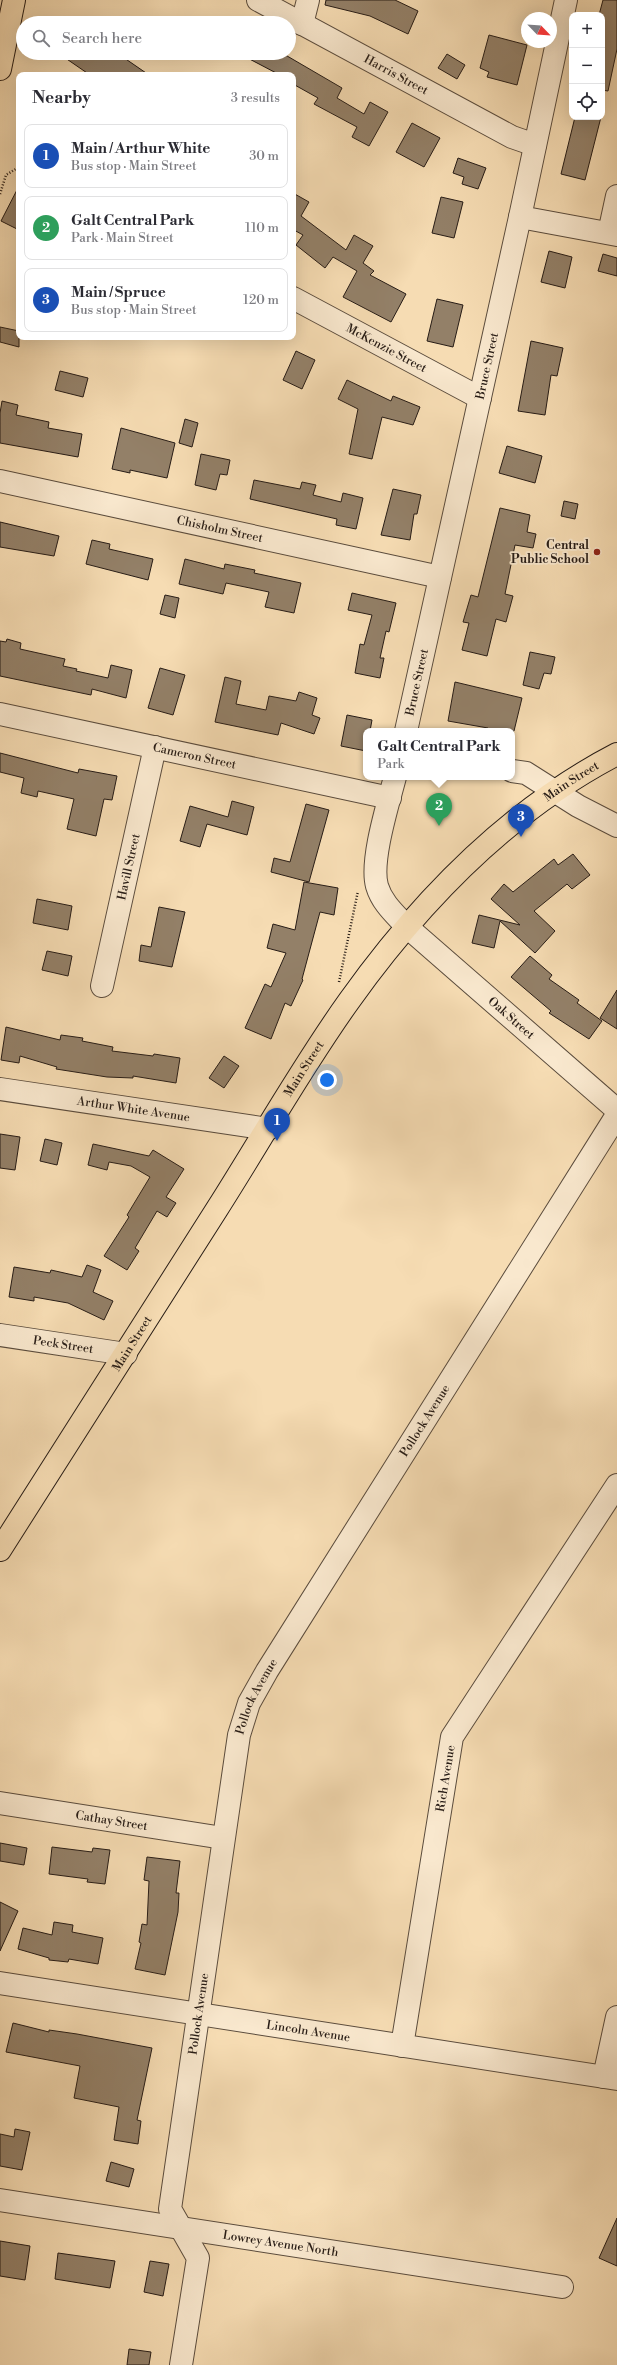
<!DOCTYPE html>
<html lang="en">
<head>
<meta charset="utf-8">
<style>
	:root { --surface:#fff; --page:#f2f2f3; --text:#2b2b33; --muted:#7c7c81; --line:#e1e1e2; --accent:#d93025 }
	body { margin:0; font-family:"Libre Bodoni",serif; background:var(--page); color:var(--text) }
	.controls { position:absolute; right:12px; top:12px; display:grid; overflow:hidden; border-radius:8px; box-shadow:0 4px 16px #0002 }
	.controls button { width:36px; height:36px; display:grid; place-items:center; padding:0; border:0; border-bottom:1px solid var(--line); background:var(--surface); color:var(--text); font:20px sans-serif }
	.compass { position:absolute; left:521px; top:12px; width:36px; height:36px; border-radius:50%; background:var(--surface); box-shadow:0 4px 16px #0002; rotate:115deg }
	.you { position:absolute; left:327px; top:1080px; width:14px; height:14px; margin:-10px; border:3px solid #fff; border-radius:50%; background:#1a73e8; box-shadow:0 0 0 6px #1a73e833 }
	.badge { display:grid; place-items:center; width:26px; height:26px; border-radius:50%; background:var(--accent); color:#fff; font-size:13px; font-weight:700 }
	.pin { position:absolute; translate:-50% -33px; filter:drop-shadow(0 1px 2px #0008) }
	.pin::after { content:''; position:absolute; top:21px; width:14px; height:12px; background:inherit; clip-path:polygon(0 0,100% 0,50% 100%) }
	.popup { position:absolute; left:363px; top:728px; width:152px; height:52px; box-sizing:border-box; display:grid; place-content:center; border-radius:8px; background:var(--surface); filter:drop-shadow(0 1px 3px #0005); font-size:13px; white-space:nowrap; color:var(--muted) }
	.popup b { font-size:15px; color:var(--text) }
	.popup::after { content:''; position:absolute; left:50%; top:100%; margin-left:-8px; border:8px solid transparent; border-top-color:var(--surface) }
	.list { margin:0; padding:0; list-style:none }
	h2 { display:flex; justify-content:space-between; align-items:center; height:52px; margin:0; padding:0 16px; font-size:17px }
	h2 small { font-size:13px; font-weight:400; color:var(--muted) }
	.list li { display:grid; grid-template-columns:26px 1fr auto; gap:12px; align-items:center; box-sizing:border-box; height:64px; margin:0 8px 8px; padding:0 8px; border:1px solid var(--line); border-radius:8px }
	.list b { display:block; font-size:15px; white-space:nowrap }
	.list p { margin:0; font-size:13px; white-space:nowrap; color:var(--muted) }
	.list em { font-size:13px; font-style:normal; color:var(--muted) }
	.icon { flex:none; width:22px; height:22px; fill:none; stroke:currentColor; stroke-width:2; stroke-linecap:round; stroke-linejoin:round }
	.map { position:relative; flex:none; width:617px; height:2365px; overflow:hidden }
	.search { position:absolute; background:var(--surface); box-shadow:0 4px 16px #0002; left:16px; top:16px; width:280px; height:44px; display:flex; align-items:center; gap:10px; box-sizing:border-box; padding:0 14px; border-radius:22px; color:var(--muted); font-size:15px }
	.panel { position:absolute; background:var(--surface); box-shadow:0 4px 16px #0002; left:16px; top:72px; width:280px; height:268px; border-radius:8px }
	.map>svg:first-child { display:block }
</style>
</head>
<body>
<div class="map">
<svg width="617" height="2365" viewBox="0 0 617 2365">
	<rect width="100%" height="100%" fill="#f6dcb3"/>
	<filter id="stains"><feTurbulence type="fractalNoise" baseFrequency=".005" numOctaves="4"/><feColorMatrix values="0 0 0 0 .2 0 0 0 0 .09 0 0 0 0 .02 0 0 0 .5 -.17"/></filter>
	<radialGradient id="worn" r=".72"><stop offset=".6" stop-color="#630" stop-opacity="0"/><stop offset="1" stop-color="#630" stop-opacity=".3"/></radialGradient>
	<g fill="#938068" stroke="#271c16">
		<polygon points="326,0 395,0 418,11 408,34 370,16 325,5"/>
		<polygon points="603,0 617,0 617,49 608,91 602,90 602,15 599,15"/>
		<polygon points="489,35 527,45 517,85 487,77 489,72 480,68"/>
		<polygon points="58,53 117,53 149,75 90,75"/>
		<polygon points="238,53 282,53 342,88 337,98 364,114 370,102 388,112 369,146 352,137 357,127 314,104 318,98 293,84 293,75 280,75"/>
		<polygon points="447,54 465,65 457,79 438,68"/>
		<polygon points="575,117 601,117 585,180 561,174"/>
		<polygon points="412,123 440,138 424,167 396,152"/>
		<polygon points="458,158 486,168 478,189 462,184 464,177 453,173"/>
		<polygon points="19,186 19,230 1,221"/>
		<polygon points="293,193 309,202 301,216 346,250 354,235 373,246 363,263 374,271 370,275 406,294 391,322 343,297 357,271 333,257 325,268 296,245 303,235 294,230 293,232"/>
		<polygon points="441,197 463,202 454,238 432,233"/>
		<polygon points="549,251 572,257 565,288 541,282"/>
		<polygon points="603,254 617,258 617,276 598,271"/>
		<polygon points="437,299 463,305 453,347 427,341"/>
		<polygon points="0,327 19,331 19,347 0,342"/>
		<polygon points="531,341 563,348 557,376 551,375 545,415 518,411"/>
		<polygon points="296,351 315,360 302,389 283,380"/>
		<polygon points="60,371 88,378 83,397 55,390"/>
		<polygon points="347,380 391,401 393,396 420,407 413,425 382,417 372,459 349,454 358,409 338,399"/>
		<polygon points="2,401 18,405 16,415 49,422 48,428 82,434 78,457 0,443 0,413"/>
		<polygon points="185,419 198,423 192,447 179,443"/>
		<polygon points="121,428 175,443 167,478 130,470 130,473 112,469"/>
		<polygon points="507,446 542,456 535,483 499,473"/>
		<polygon points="201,454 230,460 227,475 220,474 216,490 195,485"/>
		<polygon points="254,480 300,489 302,482 316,485 313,495 341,502 343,493 363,498 356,529 336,525 337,519 250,499"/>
		<polygon points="393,489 421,495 417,514 414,514 410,540 381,535"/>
		<polygon points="564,501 578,504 575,519 561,516"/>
		<polygon points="500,508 530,515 527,532 536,534 533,548 515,545 505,594 513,596 506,622 496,619 487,656 462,650 469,623 463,622 471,595 478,597"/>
		<polygon points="0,522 59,536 54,556 0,547"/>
		<polygon points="92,540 110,544 109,549 153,559 148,580 86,564"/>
		<polygon points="185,559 224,569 225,564 255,570 254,573 301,583 294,613 265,607 269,592 226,583 223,594 179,584"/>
		<polygon points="352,593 396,603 389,632 386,631 380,658 384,658 380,678 355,673 360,644 364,645 372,615 348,610"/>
		<polygon points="165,595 179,598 175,618 160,614"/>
		<polygon points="7,639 21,643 20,649 65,659 63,666 77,669 76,671 108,678 111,665 132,670 126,698 92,689 91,695 0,676 0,641 6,642"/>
		<polygon points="530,652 555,657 551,674 544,673 539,689 523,685"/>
		<polygon points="160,668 185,675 173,715 148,708"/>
		<polygon points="225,677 241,681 236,704 266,710 269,696 296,701 299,692 317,698 312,715 320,718 314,734 281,723 278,735 215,722"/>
		<polygon points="455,682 522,698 514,731 487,731 488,728 448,721"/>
		<polygon points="347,715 372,720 370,731 366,731 366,751 341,746"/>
		<polygon points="0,753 78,773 79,769 117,776 112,800 104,799 96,836 67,829 74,799 38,791 37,797 21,793 24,778 0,772"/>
		<polygon points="232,801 254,807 247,835 207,824 200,847 180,841 190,806 228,817"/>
		<polygon points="306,804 329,810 309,882 271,872 274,858 290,862"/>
		<polygon points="573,854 590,875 572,889 567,884 534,911 555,931 535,953 500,921 494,948 472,943 479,915 520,925 491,899 504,884 513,892 554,859 558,865"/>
		<polygon points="304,882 338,888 334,915 320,912 302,979 303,980 291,1006 285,1003 271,1039 245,1028 265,984 271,987 286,953 267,948 273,924 295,930"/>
		<polygon points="37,899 72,906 68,930 33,923"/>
		<polygon points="159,907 185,912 172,967 139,961 141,945 151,947"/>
		<polygon points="47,951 72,956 68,976 42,970"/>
		<polygon points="530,956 552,975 549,979 579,1000 577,1003 602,1021 589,1039 549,1013 551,1011 511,977"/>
		<polygon points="617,990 617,1029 600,1018"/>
		<polygon points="6,1027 60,1040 61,1035 83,1038 82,1041 113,1047 112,1051 153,1056 154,1054 180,1058 176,1083 133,1076 133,1078 107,1077 56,1069 57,1067 20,1056 19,1063 1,1060"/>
		<polygon points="224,1056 239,1066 224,1088 209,1078"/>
		<polygon points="0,1134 20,1137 15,1170 0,1168"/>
		<polygon points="45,1139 62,1143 57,1165 40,1161"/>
		<polygon points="93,1144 149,1156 153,1150 184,1169 166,1197 176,1203 167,1217 157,1211 135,1248 139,1251 127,1270 104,1256 129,1217 127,1215 150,1177 131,1166 109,1162 107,1170 88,1165"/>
		<polygon points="87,1265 101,1270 93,1292 113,1301 104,1320 68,1303 34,1297 34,1301 9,1297 14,1267 50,1273 51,1270 82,1277"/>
		<polygon points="0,1843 27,1848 24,1865 0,1861"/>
		<polygon points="52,1847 92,1852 93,1848 110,1850 105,1884 87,1882 88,1879 49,1874"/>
		<polygon points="147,1857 180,1861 176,1893 179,1893 178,1912 165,1975 135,1969 141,1943 139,1942 142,1924 147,1925 149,1881 144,1880"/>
		<polygon points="0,1902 18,1911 0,1951"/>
		<polygon points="54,1922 73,1925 72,1932 103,1938 98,1964 69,1959 68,1962 49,1960 49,1958 18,1949 23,1928 52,1935"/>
		<polygon points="13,2023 49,2032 49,2030 77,2034 152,2048 137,2120 141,2121 138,2144 114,2140 119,2107 74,2098 80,2066 6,2052"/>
		<polygon points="15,2129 30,2132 22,2170 0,2166 0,2134 14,2137"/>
		<polygon points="111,2162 134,2169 129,2187 106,2181"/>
		<polygon points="617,2218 617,2266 599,2258"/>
		<polygon points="0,2241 30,2246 25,2280 0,2276"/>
		<polygon points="58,2253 115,2261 110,2288 55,2279"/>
		<polygon points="150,2261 169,2264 163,2296 144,2292"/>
		<polygon points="129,2349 151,2352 149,2365 127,2365"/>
	</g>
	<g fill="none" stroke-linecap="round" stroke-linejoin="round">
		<defs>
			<g id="minor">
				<path id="s1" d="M258,0L512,137L535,145"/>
				<polyline points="302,24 308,0"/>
				<polyline points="520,217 617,235"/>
				<polyline points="609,233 617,196"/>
				<path id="s2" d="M293,298L480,398"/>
				<path id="s3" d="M0,481L440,577"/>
				<path id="s4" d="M0,714L390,798"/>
				<path id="s5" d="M406,731L520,217L566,0"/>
				<polyline points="512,771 526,773 578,806 617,826"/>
				<path id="s6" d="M395,777C388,804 370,861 377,886C382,903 395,914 406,926L617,1110"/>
				<path id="s7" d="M102,986L155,747"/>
				<path id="s8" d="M0,1089L268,1129"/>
				<path id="s9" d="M0,1335L126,1354"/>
				<path id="s10" d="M0,1803L223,1838"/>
				<path id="s11" d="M0,1983L617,2079"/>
				<path id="s12" d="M402,2046L452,1737L617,1485"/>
				<polyline points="604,2077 617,2017"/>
				<path id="s13" d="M0,2200L562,2287"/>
				<path id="s14" d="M181,2365L198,2258L170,2209L239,1735L249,1703L267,1671L617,1115"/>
			</g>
			<g id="major">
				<polyline points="0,69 14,0"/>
				<path id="s15" d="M0,1550C73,1437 145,1323 217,1209C261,1140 301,1068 349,1001C419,903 509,810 617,754"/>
			</g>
		</defs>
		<use href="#minor" stroke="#5b4c3d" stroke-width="24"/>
		<use href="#major" stroke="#271c16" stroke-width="24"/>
		<g stroke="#271c16" stroke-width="2.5" stroke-dasharray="1 2" stroke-linecap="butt">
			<polyline points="0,194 6,175 19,167"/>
			<polyline points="339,982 358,891"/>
		</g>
		<use href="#minor" stroke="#f9e8ce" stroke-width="22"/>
		<use href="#major" stroke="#f6dcb3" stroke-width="22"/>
	</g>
	<circle fill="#8f2418" stroke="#f9e8ce" stroke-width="1.5" cx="597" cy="552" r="4"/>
	<g text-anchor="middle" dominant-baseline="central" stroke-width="3.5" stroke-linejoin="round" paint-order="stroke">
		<g font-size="12" fill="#271c16" stroke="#f9e8ce">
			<text stroke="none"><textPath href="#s1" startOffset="157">Harris Street</textPath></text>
			<text stroke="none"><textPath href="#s2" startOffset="106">McKenzie Street</textPath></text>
			<text stroke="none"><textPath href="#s5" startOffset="374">Bruce Street</textPath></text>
			<text stroke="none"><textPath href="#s3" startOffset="225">Chisholm Street</textPath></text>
			<text stroke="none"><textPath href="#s5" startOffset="50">Bruce Street</textPath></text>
			<text stroke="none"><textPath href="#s4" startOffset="199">Cameron Street</textPath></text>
			<text stroke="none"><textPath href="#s15" startOffset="965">Main Street</textPath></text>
			<text stroke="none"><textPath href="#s7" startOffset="122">Havill Street</textPath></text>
			<text stroke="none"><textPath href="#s6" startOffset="301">Oak Street</textPath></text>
			<text stroke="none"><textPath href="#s15" startOffset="569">Main Street</textPath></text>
			<text stroke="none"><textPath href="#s8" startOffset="135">Arthur White Avenue</textPath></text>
			<text stroke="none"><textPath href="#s9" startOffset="64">Peck Street</textPath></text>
			<text stroke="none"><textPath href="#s15" startOffset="245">Main Street</textPath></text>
			<text stroke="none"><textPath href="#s14" startOffset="1010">Pollock Avenue</textPath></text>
			<text stroke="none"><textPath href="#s14" startOffset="686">Pollock Avenue</textPath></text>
			<text stroke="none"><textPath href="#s12" startOffset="271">Rich Avenue</textPath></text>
			<text stroke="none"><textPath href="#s10" startOffset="113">Cathay Street</textPath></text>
			<text stroke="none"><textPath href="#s14" startOffset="362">Pollock Avenue</textPath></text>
			<text stroke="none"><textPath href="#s11" startOffset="312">Lincoln Avenue</textPath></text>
			<text stroke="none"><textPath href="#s13" startOffset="284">Lowrey Avenue North</textPath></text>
		</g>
		<g font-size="12" font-weight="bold" fill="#271c16" stroke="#f9e8ce" text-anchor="end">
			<text x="589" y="545">Central<tspan x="589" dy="14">Public School</tspan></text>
		</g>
	</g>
	<rect width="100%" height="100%" filter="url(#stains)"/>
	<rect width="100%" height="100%" fill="url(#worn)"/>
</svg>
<div class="controls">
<button>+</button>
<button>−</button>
<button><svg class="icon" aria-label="locate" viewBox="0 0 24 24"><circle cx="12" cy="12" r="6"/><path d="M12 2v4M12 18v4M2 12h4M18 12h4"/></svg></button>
</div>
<svg class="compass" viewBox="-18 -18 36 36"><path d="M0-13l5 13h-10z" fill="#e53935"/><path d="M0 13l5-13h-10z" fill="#7c7c81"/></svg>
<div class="you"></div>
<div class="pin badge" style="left:277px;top:1141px;background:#1a4fb4">1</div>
<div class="pin badge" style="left:439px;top:826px;background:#2e9e5b">2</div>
<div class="popup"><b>Galt Central Park</b>Park</div>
<div class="pin badge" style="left:521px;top:837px;background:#1a4fb4">3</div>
<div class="search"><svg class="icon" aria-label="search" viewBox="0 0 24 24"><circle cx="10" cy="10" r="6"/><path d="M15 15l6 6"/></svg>Search here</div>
<section class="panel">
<h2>Nearby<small>3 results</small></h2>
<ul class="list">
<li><span class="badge" style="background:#1a4fb4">1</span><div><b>Main / Arthur White</b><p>Bus stop · Main Street</p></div><em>30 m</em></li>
<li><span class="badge" style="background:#2e9e5b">2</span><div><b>Galt Central Park</b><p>Park · Main Street</p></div><em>110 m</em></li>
<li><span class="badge" style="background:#1a4fb4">3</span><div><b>Main / Spruce</b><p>Bus stop · Main Street</p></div><em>120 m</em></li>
</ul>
</section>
</div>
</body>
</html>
